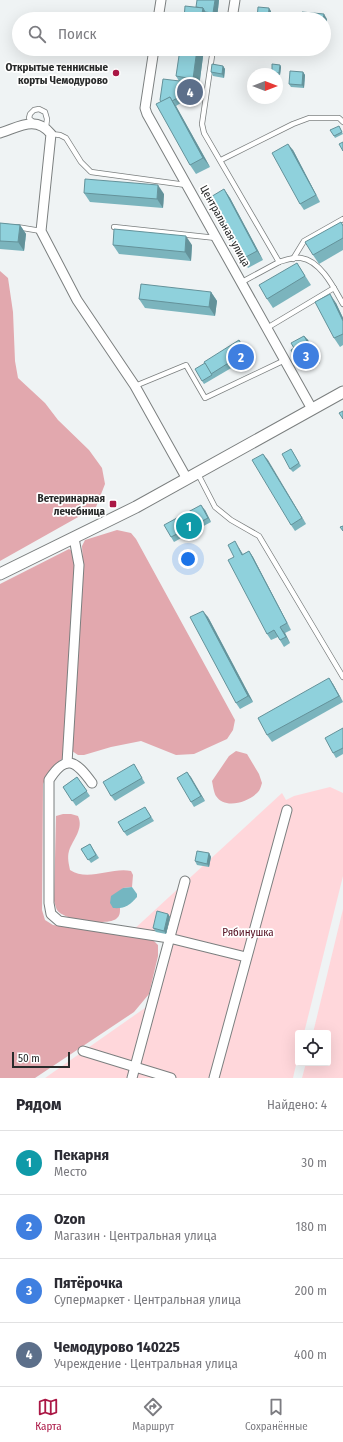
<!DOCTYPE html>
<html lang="ru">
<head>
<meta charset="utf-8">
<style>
	:root { --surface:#fff; --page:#f7f7f7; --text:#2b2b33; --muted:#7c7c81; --line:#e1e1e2; --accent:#ab1745 }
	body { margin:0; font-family:"Fira Sans Condensed",sans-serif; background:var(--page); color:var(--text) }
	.controls { position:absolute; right:12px; bottom:12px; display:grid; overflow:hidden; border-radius:4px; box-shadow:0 4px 16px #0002 }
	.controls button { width:36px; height:36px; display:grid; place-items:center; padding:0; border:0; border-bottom:1px solid var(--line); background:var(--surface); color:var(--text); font:20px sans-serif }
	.compass { position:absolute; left:247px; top:68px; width:36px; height:36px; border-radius:50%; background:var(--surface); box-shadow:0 4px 16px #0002; rotate:90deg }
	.scale { position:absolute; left:12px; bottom:10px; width:58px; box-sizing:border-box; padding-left:4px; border:2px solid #292b2b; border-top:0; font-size:11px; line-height:14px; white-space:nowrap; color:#292b2b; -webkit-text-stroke:3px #fff; paint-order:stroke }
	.you { position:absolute; left:188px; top:559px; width:14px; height:14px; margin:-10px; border:3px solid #fff; border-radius:50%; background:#1a73e8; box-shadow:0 0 0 6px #1a73e833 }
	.badge { display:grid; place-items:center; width:26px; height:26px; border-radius:50%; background:var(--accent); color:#fff; font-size:13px; font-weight:700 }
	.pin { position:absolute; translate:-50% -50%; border:2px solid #fff; box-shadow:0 1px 4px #0006 }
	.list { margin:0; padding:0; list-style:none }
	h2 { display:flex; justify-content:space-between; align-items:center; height:52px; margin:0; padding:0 16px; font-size:17px }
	h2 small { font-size:13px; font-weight:400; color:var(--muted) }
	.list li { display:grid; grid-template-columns:26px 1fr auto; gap:12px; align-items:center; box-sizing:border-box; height:64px; padding:0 16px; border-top:1px solid var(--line) }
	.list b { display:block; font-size:15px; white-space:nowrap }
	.list p { margin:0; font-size:13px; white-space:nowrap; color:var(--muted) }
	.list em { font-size:13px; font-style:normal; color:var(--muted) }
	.icon { flex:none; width:22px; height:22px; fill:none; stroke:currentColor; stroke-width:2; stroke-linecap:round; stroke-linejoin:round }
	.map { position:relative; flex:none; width:343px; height:1078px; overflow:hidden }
	.search { position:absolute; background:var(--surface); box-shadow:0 4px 16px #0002; left:12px; right:12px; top:12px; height:44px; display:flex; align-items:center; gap:10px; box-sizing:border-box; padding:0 14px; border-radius:22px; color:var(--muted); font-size:15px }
	.sheet { height:308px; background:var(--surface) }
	nav { display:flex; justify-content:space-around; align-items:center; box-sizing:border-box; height:56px; border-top:1px solid var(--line); background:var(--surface); font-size:11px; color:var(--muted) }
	nav a { display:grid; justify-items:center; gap:2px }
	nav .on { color:var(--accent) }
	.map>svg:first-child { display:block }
</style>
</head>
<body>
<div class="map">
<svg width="343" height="1078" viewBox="0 0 343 1078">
	<rect width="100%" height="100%" fill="#eff3f4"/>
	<g fill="#ffd7db">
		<polygon points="330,787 343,793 343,876 304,1033 298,1033 298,1056 293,1078 45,1078 152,1003 169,938 131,932 282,793 286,800 294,796"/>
		<polygon points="343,909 343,1078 302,1078 306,1063 328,1063 328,1033 313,1033"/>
	</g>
	<g fill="#e2a8ae">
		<polygon points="0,271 8,278 13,312 15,361 18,378 45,403 58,420 89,450 102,468 105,484 96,507 0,561"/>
		<polygon points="117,530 131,533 136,539 235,720 233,730 227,739 194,754 176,755 141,741 111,747 84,755 78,755 72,751 83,564 82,546 85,540"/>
		<path d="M69,549L74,552L77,565L63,758C53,765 48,773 43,784L42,910L45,920L53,925L153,940L158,945V956L149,994L134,1012L35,1078H0V584Z"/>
		<path d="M236,751L247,754L259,774L262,783C261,786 260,790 258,792C249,802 225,810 216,796C214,793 213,786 212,781L229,756Z"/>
		<path d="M63,814H71L78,816C84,829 73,839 69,851C67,858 69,864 70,870C88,882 111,867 131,871L133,875L132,887L123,888L113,908H120C120,913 120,916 116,919C106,926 63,920 57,910C56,908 55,904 54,901L56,816Z"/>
	</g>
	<path fill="#74b6c1" d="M132,887L137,894V897C130,905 125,909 113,908L110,903L111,896L123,888Z"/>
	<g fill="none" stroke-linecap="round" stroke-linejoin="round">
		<defs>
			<g id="service">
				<path d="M213,49L202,124L204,133L279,262C286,260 294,257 301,258C321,261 334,288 343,304"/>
				<polyline points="33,122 29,118 30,114 34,110 39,109 45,112 47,119 46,127"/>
				<polyline points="51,134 60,135 66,138 81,162 91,172 186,185"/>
				<polyline points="221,160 293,124 309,118 339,118 343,122"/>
				<polyline points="17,227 41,231"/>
				<polyline points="114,227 216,238"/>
				<polyline points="293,259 304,241 343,219"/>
				<polyline points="242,282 279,262"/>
				<polyline points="267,328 334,288"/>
				<polyline points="135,386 186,365 205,398 285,360"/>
				<polyline points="198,474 215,507 231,520 259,536 343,677"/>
			</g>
			<g id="minor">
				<polyline points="158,19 161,0"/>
				<polyline points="232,19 235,0"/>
				<polyline points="154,49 145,108 147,114 312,409"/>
				<path d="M0,133C19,127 36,115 51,134L41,231L77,300L135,386L187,479"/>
				<polyline points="67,763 79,565 74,538"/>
				<path d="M92,783C76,761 66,753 49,780V903L51,914L59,921L169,938L246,957"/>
				<polyline points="83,1051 171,1078"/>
				<polyline points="132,1078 185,881"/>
				<polyline points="214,1078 287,810"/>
			</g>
			<polyline id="tertiary" points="0,574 136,507 343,392"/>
		</defs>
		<use href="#service" stroke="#7b7f7f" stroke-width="6"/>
		<use href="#minor" stroke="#7b7f7f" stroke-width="11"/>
		<use href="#tertiary" stroke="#7b7f7f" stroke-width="13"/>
		<use href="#service" stroke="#fff" stroke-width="4.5"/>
		<use href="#minor" stroke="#fff" stroke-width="9"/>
		<use href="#tertiary" stroke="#fff" stroke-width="11"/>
	</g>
	<g fill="#7bb4bd">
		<polygon points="219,0 217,18 209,17 196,7"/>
		<polygon points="204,49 197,102 184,101 176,106 210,167 196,174 190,165 161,102 179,81 176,76"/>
		<polygon points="280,65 281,67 280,75 277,75 277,74 272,74 272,73"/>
		<polygon points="223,66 225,69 224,78 213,76 211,72"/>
		<polygon points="303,72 305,75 304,88 291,87 289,84"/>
		<polygon points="339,126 343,134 335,138 334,136"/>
		<polygon points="293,150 320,202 304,210 300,204"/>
		<polygon points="224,189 230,198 263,260 248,268 242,259"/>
		<polygon points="84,193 164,194 163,208 90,202"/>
		<polygon points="341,222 343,225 343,250 319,264 313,255"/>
		<polygon points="0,223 20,225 26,234 24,251 0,249"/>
		<polygon points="113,245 192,245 191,261 119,254"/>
		<polygon points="297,263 311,285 273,308 267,299"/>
		<polygon points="211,292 217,301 215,316 145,308 139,299"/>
		<polygon points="336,303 343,318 343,345 340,347 334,338"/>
		<polygon points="304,336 308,340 320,363 306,371 302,364 300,365 296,360"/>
		<polygon points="243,345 250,357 204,384 202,381"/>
		<polygon points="293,452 301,466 293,472 290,469"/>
		<polygon points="263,454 306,524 295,531 291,525"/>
		<polygon points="205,510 211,522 174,542 171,537"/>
		<polygon points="239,548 243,554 249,551 253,557 291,630 285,633 290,643 284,647 278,637 271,640 267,634 234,557"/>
		<polygon points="208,617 253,702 240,709 236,703"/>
		<polygon points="329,678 333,684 343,702 272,742 267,735"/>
		<polygon points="343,728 343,754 336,758 333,753"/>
		<polygon points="134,764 145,783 115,801 111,796"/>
		<polygon points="187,772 205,801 194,807 191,802"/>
		<polygon points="77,777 90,796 76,806 63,787"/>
		<polygon points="145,807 154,821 127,836 124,832"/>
		<polygon points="90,844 99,858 91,863 81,849"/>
		<polygon points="209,853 211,857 209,867 197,865 195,861"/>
		<polygon points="168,914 170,917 166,934 156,932 153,928"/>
	</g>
	<g fill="#64929a">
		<polygon points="215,0 219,0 217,18 213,13"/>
		<polygon points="203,8 209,17 208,19 201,19"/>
		<polygon points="269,8 271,11 271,19 268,19"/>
		<polygon points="324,14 327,19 326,32 324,29"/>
		<polygon points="197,49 204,49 197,102 194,98 196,83 193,79"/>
		<polygon points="280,65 281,67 280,75 279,73"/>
		<polygon points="223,66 225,69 224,78 222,74"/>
		<polygon points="303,72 305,75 304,88 302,85"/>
		<polygon points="170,97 176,106 210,167 203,158"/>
		<polygon points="288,144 293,150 320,202 316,195"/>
		<polygon points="158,185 164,194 163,208 157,199"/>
		<polygon points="224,189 230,198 263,260 257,251"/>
		<polygon points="20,225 26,234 24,251 18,242"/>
		<polygon points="186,236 192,245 191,261 185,252"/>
		<polygon points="211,292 217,301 215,316 209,307"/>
		<polygon points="330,294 336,303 343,318 343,321"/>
		<polygon points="304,336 308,340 320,363 317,358"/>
		<polygon points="263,454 268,460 306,524 302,518"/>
		<polygon points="201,505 205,510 211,522 208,518"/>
		<polygon points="235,541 239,548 246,561 242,555"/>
		<polygon points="249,551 253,557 291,630 287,623"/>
		<polygon points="203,611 208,617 253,702 248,696"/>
		<polygon points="280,627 285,633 290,643 286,637"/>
		<polygon points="329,678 333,684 343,702 339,696"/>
		<polygon points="187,772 191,777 205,801 201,796"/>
		<polygon points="209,853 211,857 209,867 207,864"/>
		<polygon points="168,914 170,917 166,934 164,931"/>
	</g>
	<g fill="#8fd1dc" stroke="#64929a">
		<polygon points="197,0 215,0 213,13 205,12 203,8 196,7"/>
		<polygon points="185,6 203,8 201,19 184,19"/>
		<polygon points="258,7 269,8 268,19 257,19"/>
		<polygon points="302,12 324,14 323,19 301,19"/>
		<polygon points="180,49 197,49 193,79 176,76"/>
		<polygon points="212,64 223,66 222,74 211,72"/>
		<polygon points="272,64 280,65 279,73 272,73"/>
		<polygon points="290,71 303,72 302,85 289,84"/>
		<polygon points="163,79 196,83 194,98 181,96 172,101 170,97 161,102 160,100"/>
		<polygon points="170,97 203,158 190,165 156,104"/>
		<polygon points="339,126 342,132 334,136 330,130"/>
		<polygon points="343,142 343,151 339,144"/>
		<polygon points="288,144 316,195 300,204 272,153"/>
		<polygon points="85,179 158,185 157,199 84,193"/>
		<polygon points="224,189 257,251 242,259 209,198"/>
		<polygon points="341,222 343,226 343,238 313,255 305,242"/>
		<polygon points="0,223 20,225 18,242 0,241"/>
		<polygon points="114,229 186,236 185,252 113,245"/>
		<polygon points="297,263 305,276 267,299 259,285"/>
		<polygon points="141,284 211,292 209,307 139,299"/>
		<polygon points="330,294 343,321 343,334 334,338 315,302"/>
		<polygon points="304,336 317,358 303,366 299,359 296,360 291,350 294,348 291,343"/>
		<polygon points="239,340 246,352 211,374 204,362"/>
		<polygon points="205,363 212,375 202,381 195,369"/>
		<polygon points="343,411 343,419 339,413"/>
		<polygon points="291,449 299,463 290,469 282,454"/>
		<polygon points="263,454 302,518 291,525 252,460"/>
		<polygon points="201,505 208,518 171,537 164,525"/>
		<polygon points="343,526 343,531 340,527"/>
		<polygon points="235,541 242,555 249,551 287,623 280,627 286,637 280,640 274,630 267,634 228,560 234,557 228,545"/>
		<polygon points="203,611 248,696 236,703 190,617"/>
		<polygon points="329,678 339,696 267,735 258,718"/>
		<polygon points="343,728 343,748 333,753 325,738"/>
		<polygon points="134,764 142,778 111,796 103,782"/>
		<polygon points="187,772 201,796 191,802 177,778"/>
		<polygon points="77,777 87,791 72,801 63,787"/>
		<polygon points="145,807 151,817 124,832 118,822"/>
		<polygon points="90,844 96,855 88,860 81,849"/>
		<polygon points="197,851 209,853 207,864 195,861"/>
		<polygon points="157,911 168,914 164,931 153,928"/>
	</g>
	<g fill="#ab1745" stroke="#fff" stroke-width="1.5">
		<circle cx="116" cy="73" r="4"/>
		<rect x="109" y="500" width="8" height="8" rx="2"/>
	</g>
	<g text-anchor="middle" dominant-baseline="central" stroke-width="3.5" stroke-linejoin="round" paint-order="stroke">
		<g font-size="11" font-weight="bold" fill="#292b2b" stroke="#fff" text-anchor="end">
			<text x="108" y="67">Открытые теннисные<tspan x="108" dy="13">корты Чемодурово</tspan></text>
			<text x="105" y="498">Ветеринарная<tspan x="105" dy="13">лечебница</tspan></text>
		</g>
		<g font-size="11" fill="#292b2b" stroke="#fff">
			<text transform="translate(225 226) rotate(61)">Центральная улица</text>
		</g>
		<g font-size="11" fill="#512" stroke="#fff">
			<text x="248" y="932">Рябинушка</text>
		</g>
	</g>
</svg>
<div class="controls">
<button><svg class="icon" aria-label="locate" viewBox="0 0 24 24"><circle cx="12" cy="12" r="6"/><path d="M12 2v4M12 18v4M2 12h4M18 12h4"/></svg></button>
</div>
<svg class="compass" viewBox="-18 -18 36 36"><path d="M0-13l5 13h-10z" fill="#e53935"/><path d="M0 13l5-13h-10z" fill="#7c7c81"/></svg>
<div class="scale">50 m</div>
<div class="you"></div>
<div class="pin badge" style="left:189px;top:526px;background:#0f9aa8">1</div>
<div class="pin badge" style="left:241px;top:357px;background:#3f7fe0">2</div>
<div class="pin badge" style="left:306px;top:356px;background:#3f7fe0">3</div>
<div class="pin badge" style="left:190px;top:92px;background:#5c6f8a">4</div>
<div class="search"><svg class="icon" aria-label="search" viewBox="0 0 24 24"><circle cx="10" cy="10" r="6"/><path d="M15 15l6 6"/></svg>Поиск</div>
</div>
<section class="sheet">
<h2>Рядом<small>Найдено: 4</small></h2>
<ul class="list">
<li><span class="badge" style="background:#0f9aa8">1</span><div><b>Пекарня</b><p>Место</p></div><em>30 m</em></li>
<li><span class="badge" style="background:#3f7fe0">2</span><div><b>Ozon</b><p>Магазин · Центральная улица</p></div><em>180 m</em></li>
<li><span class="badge" style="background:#3f7fe0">3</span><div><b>Пятёрочка</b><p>Супермаркет · Центральная улица</p></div><em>200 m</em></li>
<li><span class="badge" style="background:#5c6f8a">4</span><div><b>Чемодурово 140225</b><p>Учреждение · Центральная улица</p></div><em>400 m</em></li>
</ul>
</section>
<nav>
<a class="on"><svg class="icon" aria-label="map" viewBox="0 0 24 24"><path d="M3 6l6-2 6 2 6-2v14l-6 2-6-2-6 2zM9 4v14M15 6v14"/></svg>Карта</a>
<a><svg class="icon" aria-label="directions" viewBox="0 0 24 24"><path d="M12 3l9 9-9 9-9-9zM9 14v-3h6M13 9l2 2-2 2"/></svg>Маршрут</a>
<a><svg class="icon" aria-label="saved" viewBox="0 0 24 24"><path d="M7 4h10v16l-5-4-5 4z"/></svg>Сохранённые</a>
</nav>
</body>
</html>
